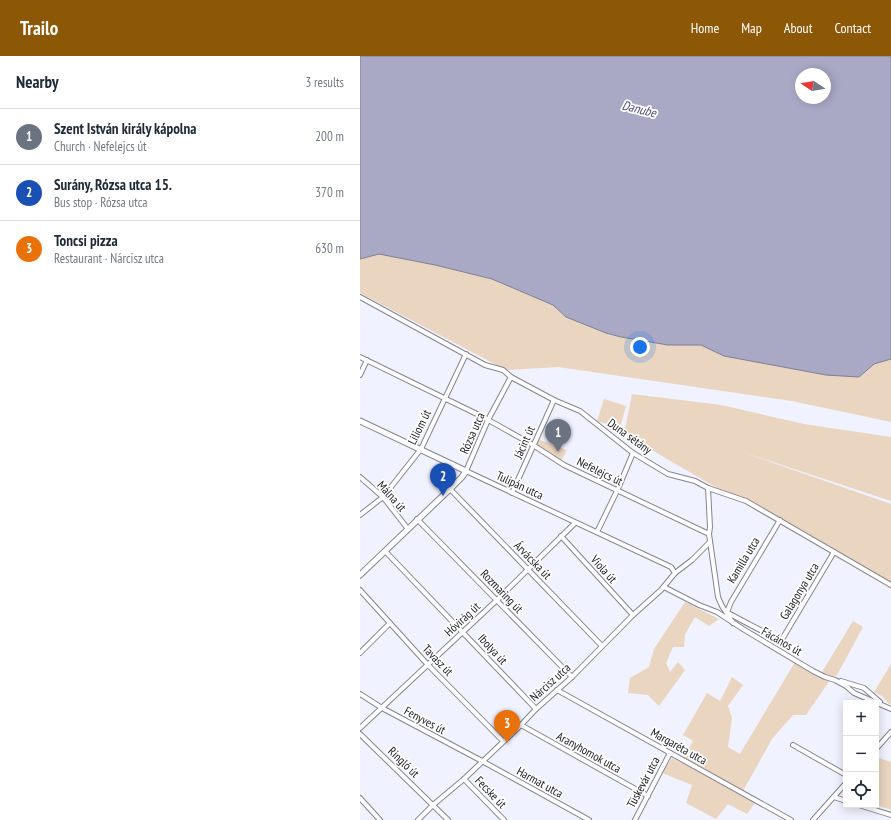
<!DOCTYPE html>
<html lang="en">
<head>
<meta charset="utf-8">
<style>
	:root { --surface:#fff; --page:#f2f2f3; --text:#1f2937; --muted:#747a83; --line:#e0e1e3; --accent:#8c5805 }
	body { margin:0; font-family:"PT Sans Narrow",sans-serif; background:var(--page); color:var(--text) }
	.controls { position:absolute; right:12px; bottom:12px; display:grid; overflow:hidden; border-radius:0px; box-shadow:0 2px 10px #0003 }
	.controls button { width:36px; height:36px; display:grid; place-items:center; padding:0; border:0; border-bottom:1px solid var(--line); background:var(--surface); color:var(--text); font:20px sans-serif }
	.compass { position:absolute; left:435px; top:12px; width:36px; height:36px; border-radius:50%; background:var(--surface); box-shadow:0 2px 10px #0003; rotate:282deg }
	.you { position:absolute; left:280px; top:291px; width:14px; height:14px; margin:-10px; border:3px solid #fff; border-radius:50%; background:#1a73e8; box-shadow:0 0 0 6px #1a73e833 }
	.badge { display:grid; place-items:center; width:26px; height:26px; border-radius:50%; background:var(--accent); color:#fff; font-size:13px; font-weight:700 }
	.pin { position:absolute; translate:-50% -33px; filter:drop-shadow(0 1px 2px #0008) }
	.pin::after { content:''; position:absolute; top:21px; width:14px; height:12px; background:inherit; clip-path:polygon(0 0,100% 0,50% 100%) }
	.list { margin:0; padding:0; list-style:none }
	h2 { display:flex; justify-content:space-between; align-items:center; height:52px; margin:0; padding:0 16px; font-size:17px }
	h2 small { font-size:13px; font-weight:400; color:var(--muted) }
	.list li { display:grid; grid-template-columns:26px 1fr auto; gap:12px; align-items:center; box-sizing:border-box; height:56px; padding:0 16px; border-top:1px solid var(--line) }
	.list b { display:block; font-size:15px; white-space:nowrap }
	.list p { margin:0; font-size:13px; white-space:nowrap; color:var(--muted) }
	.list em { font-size:13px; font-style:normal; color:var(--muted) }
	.icon { flex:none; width:22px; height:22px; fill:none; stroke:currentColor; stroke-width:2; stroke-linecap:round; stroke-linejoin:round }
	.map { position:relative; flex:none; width:531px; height:764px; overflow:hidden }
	header { display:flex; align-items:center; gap:24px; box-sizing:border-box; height:56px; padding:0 20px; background:var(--accent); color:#fff }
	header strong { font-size:19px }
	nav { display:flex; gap:22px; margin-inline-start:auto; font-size:14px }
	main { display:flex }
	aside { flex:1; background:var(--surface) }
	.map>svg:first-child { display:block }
</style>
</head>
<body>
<header>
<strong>Trailo</strong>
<nav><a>Home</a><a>Map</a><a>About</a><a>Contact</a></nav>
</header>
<main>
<aside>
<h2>Nearby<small>3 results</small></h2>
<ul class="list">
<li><span class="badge" style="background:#6b7280">1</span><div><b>Szent István király kápolna</b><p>Church · Nefelejcs út</p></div><em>200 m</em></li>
<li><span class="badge" style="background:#1a4fb4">2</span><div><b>Surány, Rózsa utca 15.</b><p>Bus stop · Rózsa utca</p></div><em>370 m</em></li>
<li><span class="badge" style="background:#e8710a">3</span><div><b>Toncsi pizza</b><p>Restaurant · Nárcisz utca</p></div><em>630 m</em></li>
</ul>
</aside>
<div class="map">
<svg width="531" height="764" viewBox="0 0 531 764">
	<rect width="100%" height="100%" fill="#f1f2ff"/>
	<g fill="#e9d5c0">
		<polygon points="19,198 75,209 132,223 193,249 206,261 246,277 261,281 308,289 341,289 364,300 499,321 514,308 531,303 531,366 432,345 198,311 146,314 0,237 0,203"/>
		<polygon points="272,338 361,349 444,368 531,381 531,445 379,395 531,448 531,533 264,378"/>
		<polygon points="244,343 266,350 260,372 237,365"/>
		<polygon points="177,383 207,394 201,405 175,389"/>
		<polygon points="325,546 359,563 349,570 335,561 325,578 324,591 313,591 306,607 310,616 318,606 325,614 299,650 288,639 268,637 270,622 289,611 294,593"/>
		<polygon points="493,565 503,571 477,619 470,624 446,659 433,659 412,683 383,735 398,743 387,758 368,748 356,763 326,747 332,729 302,717 312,702 321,707 333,685 323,679 347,637 360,645 372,621 383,629 368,650 372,662 368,691 380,698 435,606 459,621"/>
		<polygon points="531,608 531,647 530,649 522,640 514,636"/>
		<polygon points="516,701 531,706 531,754 516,749"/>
	</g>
	<path fill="#a9a9c6" stroke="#7e7e94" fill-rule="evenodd" d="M0,0H531V303L514,308L499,321L466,319L364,300L341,289H308L261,281L246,277L206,261L193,249L132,223L75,209L19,198L0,203ZM441,18H465V42H441Z"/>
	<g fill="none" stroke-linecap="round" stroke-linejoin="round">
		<defs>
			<g id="minor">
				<polyline points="0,241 125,309 143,314 151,321 194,344 220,355 273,397 308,418 335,425 348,432 386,445 531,529"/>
				<polyline points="0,301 123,361 173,389 204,409 349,478 358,541 362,550 373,567"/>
				<polyline points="0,319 7,304"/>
				<polyline points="0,421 23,441 48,473"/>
				<polyline points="348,432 350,471 349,478"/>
				<polyline points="90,433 242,590"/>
				<polyline points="152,437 194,344"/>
				<polyline points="0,459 23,441 61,393 106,298"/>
				<polyline points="57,463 212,621"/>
				<polyline points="237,476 257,435 273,397"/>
				<polyline points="201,480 273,559"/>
				<polyline points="25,495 176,653"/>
				<polyline points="315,517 332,504 350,486"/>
				<polyline points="304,531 339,549 357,556 383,573 453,615 465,621 475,624 486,630 494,637 531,653"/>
				<polyline points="0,534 68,609 143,685"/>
				<polyline points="367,556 371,546 420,464"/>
				<polyline points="368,557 421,585 474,496"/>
				<polyline points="0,597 30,567"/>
				<polyline points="481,625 504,632 520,646"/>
				<polyline points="197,634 431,764"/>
				<polyline points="0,638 22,652 122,705 229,764"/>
				<polyline points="161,669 288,740"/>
				<polyline points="0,672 137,544 215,467"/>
				<polyline points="0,678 88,764"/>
				<polyline points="433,689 486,719"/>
				<polyline points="516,693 531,676"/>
				<polyline points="104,723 144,764"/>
				<polyline points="474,741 486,745"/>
				<polyline points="0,742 20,764"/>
				<polyline points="499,749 531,759"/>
				<polyline points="58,764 73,749 104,723 161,669 176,653 212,621 273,559 301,534 315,517 311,511 106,415 128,364 151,321"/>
				<polyline points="275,764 310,697"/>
				<polyline points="453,764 486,727"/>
			</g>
			<polyline id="tertiary" points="0,365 106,415 102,421 90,433 0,519"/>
		</defs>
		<use href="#minor" stroke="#848493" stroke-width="6"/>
		<use href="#tertiary" stroke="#848493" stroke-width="7"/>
		<use href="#minor" stroke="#fff" stroke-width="4"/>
		<use href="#tertiary" stroke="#fff" stroke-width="5"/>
	</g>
	<g text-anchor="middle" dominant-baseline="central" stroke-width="3.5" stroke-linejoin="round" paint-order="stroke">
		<g font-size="12" fill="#1b1b21" stroke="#fff">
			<text transform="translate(59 371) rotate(-64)">Liliom út</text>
			<text transform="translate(112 377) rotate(-66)">Rózsa utca</text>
			<text transform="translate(270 380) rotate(36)">Duna sétány</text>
			<text transform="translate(164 386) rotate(-66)">Jácint út</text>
			<text transform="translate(240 415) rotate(26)">Nefelejcs út</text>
			<text transform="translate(160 429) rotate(25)">Tulipán utca</text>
			<text transform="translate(32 440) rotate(48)">Málna út</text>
			<text transform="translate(173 504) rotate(46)">Árvácska út</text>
			<text transform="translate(383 504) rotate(-59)">Kamilla utca</text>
			<text transform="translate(244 513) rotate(48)">Viola út</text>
			<text transform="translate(142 535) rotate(46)">Rozmaring út</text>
			<text transform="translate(439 535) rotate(-59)">Galagonya utca</text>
			<text transform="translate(102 563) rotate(-43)">Hóvirág út</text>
			<text transform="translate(422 585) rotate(30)">Fácános út</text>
			<text transform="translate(133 593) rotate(47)">Ibolya út</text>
			<text transform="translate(78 604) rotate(46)">Tavasz út</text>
			<text transform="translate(190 626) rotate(-42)">Nárcisz utca</text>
			<text transform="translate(65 664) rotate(28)">Fenyves út</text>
			<text transform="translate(319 690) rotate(29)">Margaréta utca</text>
			<text transform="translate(229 696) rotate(29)">Aranyhomok utca</text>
			<text transform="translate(44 706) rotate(44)">Ringló út</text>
			<text transform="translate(180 726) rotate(29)">Harmat utca</text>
			<text transform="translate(283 726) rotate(-62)">Tüskevár utca</text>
			<text transform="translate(131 736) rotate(46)">Fecske út</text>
		</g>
		<g font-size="13" font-style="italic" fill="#4e4d78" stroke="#fff">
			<text transform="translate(279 53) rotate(14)">Danube</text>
		</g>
	</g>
</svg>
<div class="controls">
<button>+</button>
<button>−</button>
<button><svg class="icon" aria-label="locate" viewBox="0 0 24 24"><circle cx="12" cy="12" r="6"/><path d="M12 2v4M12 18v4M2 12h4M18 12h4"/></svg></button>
</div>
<svg class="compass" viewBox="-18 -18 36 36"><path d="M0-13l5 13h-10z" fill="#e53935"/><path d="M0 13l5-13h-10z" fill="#747a83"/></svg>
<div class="you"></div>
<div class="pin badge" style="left:198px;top:396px;background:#6b7280">1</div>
<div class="pin badge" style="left:83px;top:440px;background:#1a4fb4">2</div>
<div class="pin badge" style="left:147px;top:687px;background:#e8710a">3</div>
</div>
</main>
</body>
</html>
